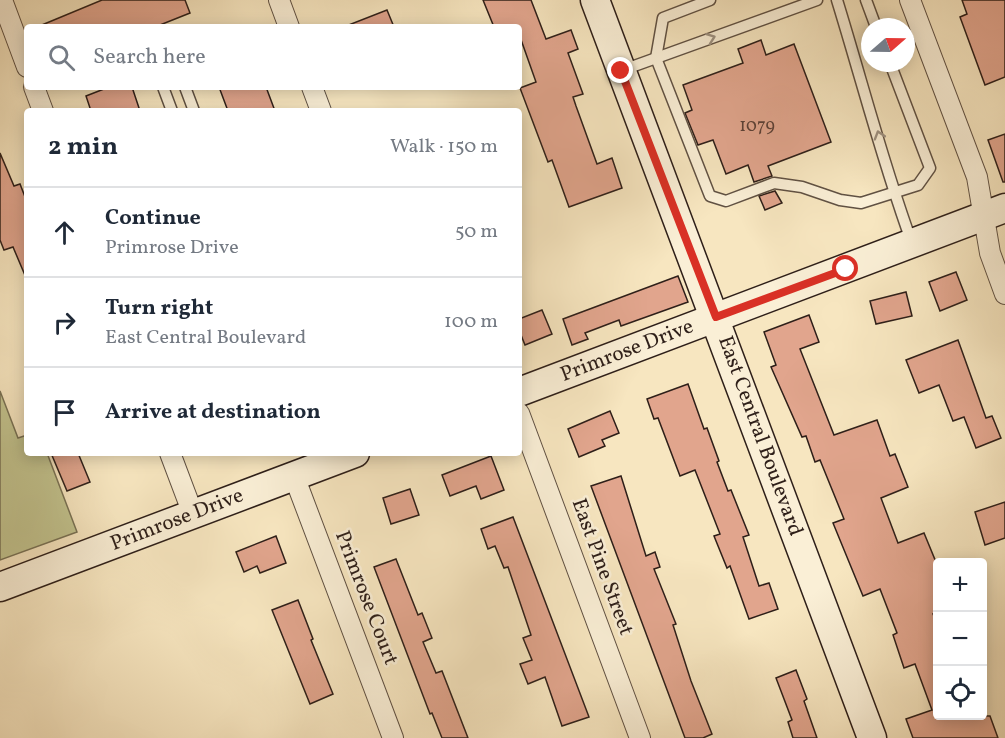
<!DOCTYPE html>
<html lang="en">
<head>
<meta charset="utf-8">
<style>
	:root { --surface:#fff; --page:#f6f6f7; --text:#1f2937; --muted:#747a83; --line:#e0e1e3 }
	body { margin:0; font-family:Vollkorn,serif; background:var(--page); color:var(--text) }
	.controls { position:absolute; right:18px; bottom:18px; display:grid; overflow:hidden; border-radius:6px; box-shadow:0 3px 15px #0003 }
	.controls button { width:54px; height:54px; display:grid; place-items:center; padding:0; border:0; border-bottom:2px solid var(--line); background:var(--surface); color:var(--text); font:30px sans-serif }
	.compass { position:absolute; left:861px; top:18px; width:54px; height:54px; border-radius:50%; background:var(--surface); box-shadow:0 3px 15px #0003; rotate:70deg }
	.stop { position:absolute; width:18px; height:18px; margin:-14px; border:4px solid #d93025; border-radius:50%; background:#fff }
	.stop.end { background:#d93025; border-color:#fff; box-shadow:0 2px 6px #0008 }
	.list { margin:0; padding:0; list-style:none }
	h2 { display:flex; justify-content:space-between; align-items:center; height:78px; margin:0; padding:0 24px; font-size:26px }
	h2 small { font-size:20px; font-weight:400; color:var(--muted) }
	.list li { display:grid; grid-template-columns:39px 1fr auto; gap:18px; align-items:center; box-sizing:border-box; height:90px; padding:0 24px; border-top:2px solid var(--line) }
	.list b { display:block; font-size:22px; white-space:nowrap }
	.list p { margin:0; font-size:20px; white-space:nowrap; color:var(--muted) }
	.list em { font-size:20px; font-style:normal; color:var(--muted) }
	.icon { flex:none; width:33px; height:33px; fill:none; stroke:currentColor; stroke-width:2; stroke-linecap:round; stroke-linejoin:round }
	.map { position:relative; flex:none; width:1005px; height:738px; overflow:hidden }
	.search { position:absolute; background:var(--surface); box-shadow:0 3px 15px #0003; left:24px; top:24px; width:498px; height:66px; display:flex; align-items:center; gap:15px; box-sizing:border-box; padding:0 21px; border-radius:6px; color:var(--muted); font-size:22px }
	.panel { position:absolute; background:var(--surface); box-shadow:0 3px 15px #0003; left:24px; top:108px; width:498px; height:348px; border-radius:6px }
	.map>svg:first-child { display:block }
</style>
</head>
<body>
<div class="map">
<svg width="1005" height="738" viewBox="0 0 1005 738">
	<rect width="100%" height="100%" fill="#f7e6c0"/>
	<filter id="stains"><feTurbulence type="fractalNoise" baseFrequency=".00333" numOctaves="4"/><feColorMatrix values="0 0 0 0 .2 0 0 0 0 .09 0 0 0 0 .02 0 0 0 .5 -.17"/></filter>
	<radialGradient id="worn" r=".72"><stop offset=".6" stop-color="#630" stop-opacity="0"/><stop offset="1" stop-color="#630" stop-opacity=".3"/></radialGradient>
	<polygon fill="#c2c38e" stroke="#787154" stroke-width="1.5" points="0,391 18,438 27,435 27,453 47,453 77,532 0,560"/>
	<g fill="#e1a58d" stroke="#2e1f19" stroke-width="1.5">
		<polygon points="102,0 185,0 190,13 155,27 37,27"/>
		<polygon points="483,0 531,0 546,39 571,30 578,49 568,53 583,94 573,97 576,106 597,164 612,158 622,188 569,207 552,160 548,162 520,88 536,82 519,34 519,27 494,27"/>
		<polygon points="962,0 1005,0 1005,77 985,85 960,17 967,14"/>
		<polygon points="387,10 394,27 347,27 346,26"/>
		<polygon points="761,40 766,55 794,44 831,142 768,166 772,176 754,182 748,165 726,174 713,140 698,145 685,113 692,110 683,85 743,63 738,49"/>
		<polygon points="109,87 132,87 140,111 91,111 86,96"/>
		<polygon points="219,87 266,87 275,111 228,111"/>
		<polygon points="1005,134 1005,182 1003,182 988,140"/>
		<polygon points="0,153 14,186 20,184 27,202 27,280 13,247 4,250 0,240"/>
		<polygon points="775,191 782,203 765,210 759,196"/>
		<polygon points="956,272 967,300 940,311 929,282"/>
		<polygon points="678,276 688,302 621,326 619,320 585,333 588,339 572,345 563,319"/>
		<polygon points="906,292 912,316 876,324 870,301"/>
		<polygon points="542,310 552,334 525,345 519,330 519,319"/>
		<polygon points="809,315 819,342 800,349 834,435 877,420 890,456 895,454 908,487 881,498 898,543 924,533 938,567 938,612 933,614 938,625 938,716 990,716 998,738 913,738 906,719 932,710 915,664 904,668 893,635 897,633 880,589 863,596 833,523 844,519 820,460 815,462 806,436 802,437 771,367 776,365 764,332"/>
		<polygon points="958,340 986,418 992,416 1001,438 976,448 964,417 953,421 939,385 919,393 906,360"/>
		<polygon points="688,384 704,429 707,428 719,461 717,462 728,491 731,490 749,535 743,537 759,586 769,583 778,609 749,619 730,566 727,568 714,536 720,534 695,470 680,476 658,418 654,419 647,399"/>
		<polygon points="610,411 619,433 602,440 605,446 579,457 568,429"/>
		<polygon points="51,453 78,453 90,482 67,491"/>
		<polygon points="491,456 504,490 481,499 476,486 450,496 442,475"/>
		<polygon points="621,476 646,556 655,552 660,567 654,569 676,624 673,625 691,681 712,734 703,738 685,738 591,486"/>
		<polygon points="410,489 419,515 391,524 383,498"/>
		<polygon points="1005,502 1005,538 985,545 975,512"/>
		<polygon points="513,517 589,717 562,726 545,677 528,684 520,664 532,660 523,638 531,635 508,567 504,568 495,546 488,549 481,529"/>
		<polygon points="276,536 286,563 260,573 257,566 244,572 236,552"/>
		<polygon points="396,559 418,615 422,613 432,638 423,642 436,673 442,671 468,738 442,738 432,713 430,714 374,567"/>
		<polygon points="298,600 313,639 311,640 333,694 310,704 272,610"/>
		<polygon points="796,670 807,699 804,701 817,738 793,738 788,722 792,720 776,678"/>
	</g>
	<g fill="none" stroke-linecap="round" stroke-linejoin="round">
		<defs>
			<g id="lane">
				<polyline points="710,0 663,18 656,58 710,196 726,201 774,183 802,187 840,200 861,203 918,185 930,168 890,63"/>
				<path d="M837,0C862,81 883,164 912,243"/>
				<polyline points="866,0 876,27"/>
				<polyline points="623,70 817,0"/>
				<polyline points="163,87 172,111"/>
				<polyline points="185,87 194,111"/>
			</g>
			<g id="street">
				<polyline points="2,0 27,67"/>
				<polyline points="279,0 289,27"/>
				<polyline points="910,0 977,177 990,253 1005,294"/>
				<polyline points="34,87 43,111"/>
				<polyline points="312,87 321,111"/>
				<polyline points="519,413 640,738"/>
				<polyline points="170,453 193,514"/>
				<polyline points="294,476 393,738"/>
			</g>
			<g id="secondary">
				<polyline points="595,0 872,738"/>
				<polyline points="519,392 1005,208"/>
				<polyline points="0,587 355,453"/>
			</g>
		</defs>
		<use href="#lane" stroke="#605143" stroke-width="13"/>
		<use href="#street" stroke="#605143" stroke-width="22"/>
		<use href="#secondary" stroke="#2e1f19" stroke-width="31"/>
		<use href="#lane" stroke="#faefd6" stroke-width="10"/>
		<use href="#street" stroke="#faefd6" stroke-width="20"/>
		<use href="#secondary" stroke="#faefd6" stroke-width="28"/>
	</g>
	<defs><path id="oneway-chevron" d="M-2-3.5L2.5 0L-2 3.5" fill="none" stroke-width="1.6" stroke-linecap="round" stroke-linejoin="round" transform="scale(1.5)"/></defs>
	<g stroke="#9e9181">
		<use href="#oneway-chevron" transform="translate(711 38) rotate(-20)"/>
		<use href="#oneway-chevron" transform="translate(879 135) rotate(-107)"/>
	</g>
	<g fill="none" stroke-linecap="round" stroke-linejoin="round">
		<polyline stroke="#d93025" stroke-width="8" points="621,71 716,317 846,269"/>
	</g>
	<g text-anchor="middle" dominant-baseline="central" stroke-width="5" stroke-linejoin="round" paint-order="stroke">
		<g font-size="18" fill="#5b4036">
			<text x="757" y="126">1079</text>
		</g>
		<g font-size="21" fill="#2e1f19" stroke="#faefd6">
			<text transform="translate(627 351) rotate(-21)">Primrose Drive</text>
			<text transform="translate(760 436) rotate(70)">East Central Boulevard</text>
			<text transform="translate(177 520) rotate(-21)">Primrose Drive</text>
			<text transform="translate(602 567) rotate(70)">East Pine Street</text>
			<text transform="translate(366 598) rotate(69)">Primrose Court</text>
		</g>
	</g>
	<rect width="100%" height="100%" filter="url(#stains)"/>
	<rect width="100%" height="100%" fill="url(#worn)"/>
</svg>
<div class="controls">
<button>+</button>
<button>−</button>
<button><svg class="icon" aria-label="locate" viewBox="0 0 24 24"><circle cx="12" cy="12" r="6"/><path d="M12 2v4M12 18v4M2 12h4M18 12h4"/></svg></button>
</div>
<svg class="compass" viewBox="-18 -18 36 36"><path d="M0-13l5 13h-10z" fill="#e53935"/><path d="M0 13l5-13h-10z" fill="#747a83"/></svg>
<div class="stop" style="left:846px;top:269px"></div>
<div class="stop end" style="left:621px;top:71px"></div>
<div class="search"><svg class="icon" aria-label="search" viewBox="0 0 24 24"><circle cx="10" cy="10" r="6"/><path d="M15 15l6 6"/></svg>Search here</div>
<section class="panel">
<h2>2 min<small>Walk · 150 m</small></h2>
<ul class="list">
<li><svg class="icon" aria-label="ahead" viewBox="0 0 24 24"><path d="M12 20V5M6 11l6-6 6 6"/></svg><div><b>Continue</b><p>Primrose Drive</p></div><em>50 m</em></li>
<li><svg class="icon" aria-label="right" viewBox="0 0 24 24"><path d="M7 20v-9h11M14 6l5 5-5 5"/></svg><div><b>Turn right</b><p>East Central Boulevard</p></div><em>100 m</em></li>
<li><svg class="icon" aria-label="arrive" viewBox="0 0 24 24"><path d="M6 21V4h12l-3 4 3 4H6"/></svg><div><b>Arrive at destination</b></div></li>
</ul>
</section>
</div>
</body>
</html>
